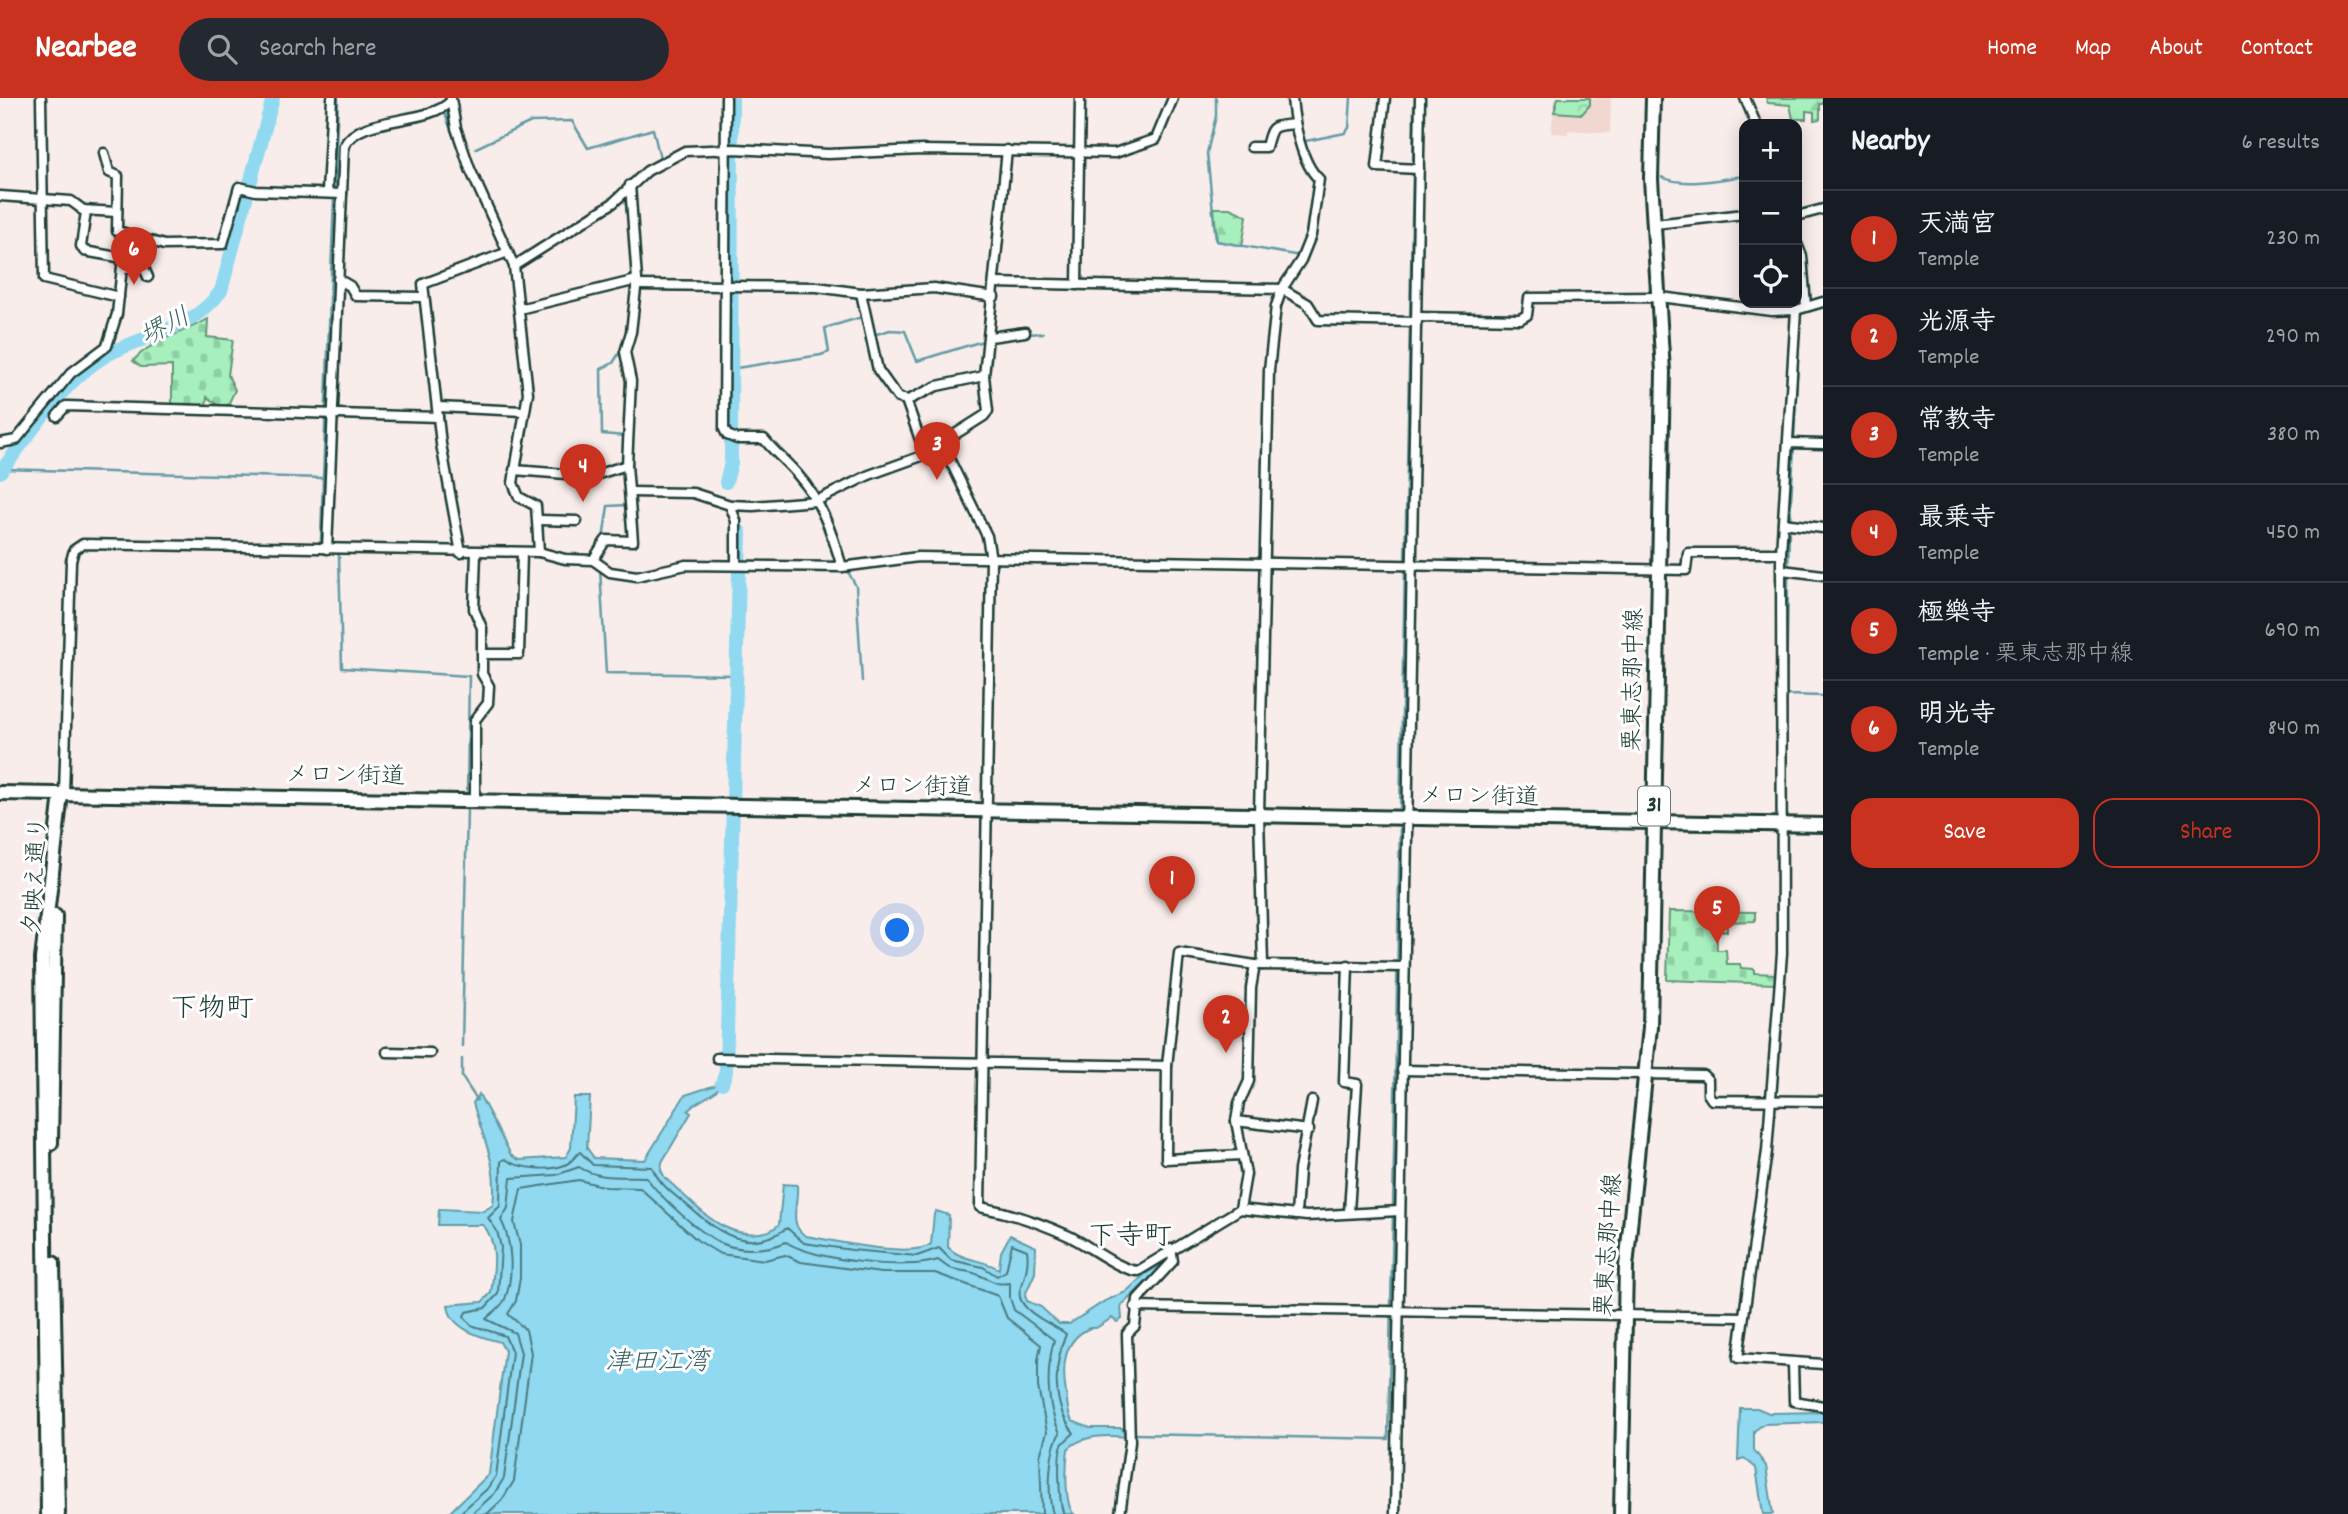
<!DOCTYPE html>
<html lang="en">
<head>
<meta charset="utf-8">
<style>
	:root { --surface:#171b24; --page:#242831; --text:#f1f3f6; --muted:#9ea1a6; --line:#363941; --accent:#c8321e }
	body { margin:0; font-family:Dekko,"Klee One",sans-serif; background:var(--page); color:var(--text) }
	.controls { position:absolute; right:21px; top:21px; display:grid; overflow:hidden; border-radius:14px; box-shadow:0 4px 18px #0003 }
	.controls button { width:63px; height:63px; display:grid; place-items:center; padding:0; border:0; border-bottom:2px solid var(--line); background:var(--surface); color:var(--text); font:35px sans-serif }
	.you { position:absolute; left:898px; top:833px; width:24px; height:24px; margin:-18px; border:5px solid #fff; border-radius:50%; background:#1a73e8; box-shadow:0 0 0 10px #1a73e833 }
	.badge { display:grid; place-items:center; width:46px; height:46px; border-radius:50%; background:var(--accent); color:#fff; font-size:23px; font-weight:700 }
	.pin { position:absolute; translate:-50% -58px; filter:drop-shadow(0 2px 4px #0008) }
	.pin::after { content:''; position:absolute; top:37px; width:24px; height:21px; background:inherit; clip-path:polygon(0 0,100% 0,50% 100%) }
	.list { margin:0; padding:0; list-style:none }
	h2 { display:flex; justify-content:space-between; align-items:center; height:91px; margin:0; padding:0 28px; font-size:30px }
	h2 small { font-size:23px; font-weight:400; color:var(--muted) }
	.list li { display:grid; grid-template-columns:46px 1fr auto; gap:21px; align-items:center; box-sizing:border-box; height:98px; padding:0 28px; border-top:2px solid var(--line) }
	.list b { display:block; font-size:26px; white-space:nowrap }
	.list p { margin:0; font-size:23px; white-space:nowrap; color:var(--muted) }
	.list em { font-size:23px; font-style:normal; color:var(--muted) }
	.actions { display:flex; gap:14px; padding:21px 28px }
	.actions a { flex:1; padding:16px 0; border:2px solid var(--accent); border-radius:21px; text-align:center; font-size:24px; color:var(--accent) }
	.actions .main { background:var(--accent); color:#fff }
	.icon { flex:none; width:38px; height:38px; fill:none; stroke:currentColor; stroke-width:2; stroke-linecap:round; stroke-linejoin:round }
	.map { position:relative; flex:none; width:1823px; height:1416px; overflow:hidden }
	header { display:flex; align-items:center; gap:42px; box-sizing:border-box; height:98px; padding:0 35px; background:var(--accent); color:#fff }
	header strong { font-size:33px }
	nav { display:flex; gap:38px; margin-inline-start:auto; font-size:24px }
	.search { width:490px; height:63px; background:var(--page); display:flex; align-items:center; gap:18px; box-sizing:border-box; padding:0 24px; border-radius:38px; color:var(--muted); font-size:26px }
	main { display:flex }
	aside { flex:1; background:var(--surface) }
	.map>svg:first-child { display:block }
</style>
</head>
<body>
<header>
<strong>Nearbee</strong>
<div class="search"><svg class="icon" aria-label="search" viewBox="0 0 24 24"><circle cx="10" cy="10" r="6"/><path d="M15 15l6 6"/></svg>Search here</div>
<nav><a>Home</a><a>Map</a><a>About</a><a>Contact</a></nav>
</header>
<main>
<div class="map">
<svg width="1823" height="1416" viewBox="0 0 1823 1416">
	<defs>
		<pattern id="forest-firs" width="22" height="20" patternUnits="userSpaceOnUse" patternTransform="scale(1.75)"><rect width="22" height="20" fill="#a7f0be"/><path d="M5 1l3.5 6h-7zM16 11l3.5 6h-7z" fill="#8fcfa4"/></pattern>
		<pattern id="cemetery-stones" width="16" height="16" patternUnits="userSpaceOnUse" patternTransform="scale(1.75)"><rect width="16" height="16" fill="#a7f0be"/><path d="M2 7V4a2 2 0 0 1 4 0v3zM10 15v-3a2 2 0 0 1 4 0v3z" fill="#8fcfa4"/></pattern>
		<pattern id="park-crowns" width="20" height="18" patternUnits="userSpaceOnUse" patternTransform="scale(1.75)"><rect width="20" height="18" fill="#a7f0be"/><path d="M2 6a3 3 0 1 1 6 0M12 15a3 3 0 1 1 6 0" fill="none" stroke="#8fcfa4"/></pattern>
	</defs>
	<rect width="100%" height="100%" fill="#f8edea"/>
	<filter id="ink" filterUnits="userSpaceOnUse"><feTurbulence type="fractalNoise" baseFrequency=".0143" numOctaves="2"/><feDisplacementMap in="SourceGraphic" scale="14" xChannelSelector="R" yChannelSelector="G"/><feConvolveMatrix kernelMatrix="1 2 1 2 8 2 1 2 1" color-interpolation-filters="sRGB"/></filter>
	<g filter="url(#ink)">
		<polygon fill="#f0d8d1" points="1555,0 1611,0 1610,35 1568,32 1568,36 1551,35"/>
		<g fill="url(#forest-firs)" stroke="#639679" stroke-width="2">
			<polygon points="1766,0 1823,0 1823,6 1820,6 1820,21 1814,22 1814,14 1806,13 1806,21 1793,21 1790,7 1768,5"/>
			<polygon points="1214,110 1230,110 1247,118 1242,148 1217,143"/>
		</g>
		<g fill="url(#cemetery-stones)" stroke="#639679" stroke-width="2">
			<path d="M208,221L207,239L233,242L228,277L235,292L227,309H220L207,299L206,309L172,308V268L141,269L133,263C152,241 182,236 208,221Z"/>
			<polygon points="1669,813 1755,814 1755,823 1727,824 1727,833 1717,833 1717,852 1726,852 1727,866 1740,866 1741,870 1754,871 1754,875 1776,876 1775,886 1667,882"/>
		</g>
		<polygon fill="url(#park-crowns)" stroke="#639679" stroke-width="2" points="1558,0 1590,0 1590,7 1582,16 1554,14"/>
		<g fill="#90d9f1" stroke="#639ba5" stroke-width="2">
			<path d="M722,985C714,1000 698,1000 688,1013L691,1015L662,1064L661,1072L665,1080C684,1096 704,1120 727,1130C740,1137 769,1139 779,1126L783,1086L797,1087C799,1105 787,1127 806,1138C831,1142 912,1161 931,1146L934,1116L936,1113L949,1117L948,1149C961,1163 983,1161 999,1171L1001,1154L1010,1137L1036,1149L1035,1175L1025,1197L1027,1203L1041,1209L1059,1226H1069L1105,1203L1126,1194L1144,1177L1171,1160L1121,1208L1122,1221L1117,1224L1112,1220L1096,1230H1090C1062,1242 1062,1270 1066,1296C1068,1307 1067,1314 1072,1323L1090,1330H1122L1126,1339C1107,1337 1082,1337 1068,1351C1066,1366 1064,1407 1074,1416H448L489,1376L505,1253L500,1244C481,1239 450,1231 448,1207L482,1204L491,1195C494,1172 499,1145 483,1127H438L439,1111L483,1113L493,1107C498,1065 484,1044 473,1005L479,996L511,1057L519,1062L566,1059L571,1050L574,999H590L587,1050L594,1060L645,1062L685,997Z"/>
			<polygon points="1740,1310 1757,1310 1769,1315 1823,1314 1823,1324 1764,1326 1754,1333 1754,1352 1766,1368 1773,1416 1763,1416 1756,1370 1744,1360 1738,1362"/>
		</g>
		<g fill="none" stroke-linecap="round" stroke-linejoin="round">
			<g stroke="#4c7b80" stroke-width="2">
				<path d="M459,1416L487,1391L496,1378L512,1254L505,1238L471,1227L464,1218L466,1214L485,1210L498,1196L501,1149L497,1133L488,1120L500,1108L501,1063L505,1061C519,1071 551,1074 567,1066C572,1063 576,1057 580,1054L593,1067L652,1069C659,1086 673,1096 688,1108C719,1135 748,1157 787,1130L804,1145L852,1152L917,1158L939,1150L951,1162L983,1169L997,1178L1006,1173L1012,1146L1027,1152C1029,1164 1026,1177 1021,1189C1011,1211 1053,1226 1066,1236C1053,1268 1052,1308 1074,1335C1071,1338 1064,1343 1062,1347C1057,1356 1059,1408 1064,1416"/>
				<path d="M472,1416L494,1396L504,1380L521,1255L515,1235L486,1221C492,1215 502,1209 505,1201C514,1178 512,1143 501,1122L508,1110L511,1080L556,1077L579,1069C599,1082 623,1078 646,1079C660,1099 698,1134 721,1145C740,1154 768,1152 786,1144C813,1162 907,1173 938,1162C954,1176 962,1170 979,1177C993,1183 995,1187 1010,1185V1200L1014,1212L1054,1242C1046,1272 1046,1307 1060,1335C1049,1352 1047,1396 1053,1416"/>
				<polyline points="487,1416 502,1402 514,1383 531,1255 526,1232 508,1216 516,1203 520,1180 520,1147 514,1124 521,1091 579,1082 606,1089 640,1090 697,1142 720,1156 765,1162 785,1157 801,1164 881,1175 935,1175 998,1198 1007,1220 1041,1247 1038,1262 1038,1289 1047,1334 1040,1358 1042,1416"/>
			</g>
			<g stroke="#639ba5" stroke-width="2.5">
				<polyline points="1216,0 1216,18 1207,55 1216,143 1300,158"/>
				<polyline points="1741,0 1751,26"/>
				<polyline points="444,13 468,78 482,107"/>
				<polyline points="1302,41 1311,64"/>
				<polyline points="1306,43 1345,35 1349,30 1351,0"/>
				<polyline points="476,50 531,24 572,23 588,50 653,31 662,69 642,83"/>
				<polyline points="1413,67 1414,8"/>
				<path d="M1662,79C1684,90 1721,81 1744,78"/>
				<polyline points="627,98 625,101 629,128"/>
				<polyline points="1311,108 1314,80"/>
				<polyline points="1028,236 1043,235"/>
				<polyline points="623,249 613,265 601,271 602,336 625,338"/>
				<polyline points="434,250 441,306"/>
				<polyline points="730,271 821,257 829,254 825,230 862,219 867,239 890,232 905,233 917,263 986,242"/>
				<polyline points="1265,284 1270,228"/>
				<polyline points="1794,342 1801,195"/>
				<polyline points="445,348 452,382"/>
				<polyline points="2,371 323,380 338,0"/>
				<polyline points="511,371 521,315"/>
				<polyline points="829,419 845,465"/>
				<polyline points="1790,422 1794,349"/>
				<polyline points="1789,429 1786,597 1823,598"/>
				<polyline points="603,441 608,408 627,407"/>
				<polyline points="321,442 323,380"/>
				<polyline points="334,452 339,457 342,570 469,578 467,695"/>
				<polyline points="600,470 606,575 737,577"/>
				<polyline points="847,472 856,488 862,583"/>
				<polyline points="1255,710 1261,455"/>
				<polyline points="1400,715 1413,74"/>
				<polyline points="1257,778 1259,854"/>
				<polyline points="462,948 467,710"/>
				<polyline points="462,961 462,979 477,1002"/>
				<polyline points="1393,1110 1400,725"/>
				<polyline points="1134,1336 1388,1341 1393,1117"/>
			</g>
			<g stroke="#90d9f1" stroke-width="14">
				<path d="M0,374C32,335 61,284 105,258C146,235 192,233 221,193L273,0"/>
				<polyline points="726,384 731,365 732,0"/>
				<polyline points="722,985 726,974 740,434"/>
			</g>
			<defs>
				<g id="street">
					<polyline points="41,0 44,181 119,199"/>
					<path d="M726,0L724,331L727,337L737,341H764C775,355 787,364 798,377C821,403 832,435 842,469"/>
					<polyline points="1385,0 1377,69 1419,71"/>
					<polyline points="1745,0 1756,26"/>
					<polyline points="451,1 456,30 470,71 514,168 528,295 513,385 519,399 536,408 539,454"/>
					<path d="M1251,49H1266C1272,26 1271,29 1294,26"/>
					<polyline points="104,55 109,74 118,78 117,133 164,147 223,146 239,89 256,93 342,96"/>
					<polyline points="327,94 332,0"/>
					<polyline points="0,98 71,103 86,114 81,148 84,153 123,160 117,216 107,248 71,275 16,342 0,345"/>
					<polyline points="82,112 117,114"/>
					<polyline points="1797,118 1823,111"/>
					<polyline points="1655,126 1744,116"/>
					<polyline points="147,142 144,170 148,179"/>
					<polyline points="1797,146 1802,158 1806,208"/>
					<polyline points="123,160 125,135"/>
					<polyline points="514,168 613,105 647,73 685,53 735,51 828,56 922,52 1115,55 1156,41 1173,0"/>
					<polyline points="122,171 144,170"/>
					<polyline points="338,181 350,188 356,198 423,199"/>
					<polyline points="995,185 1282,191 1308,206 1318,222 1417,224"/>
					<polyline points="636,187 817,189 861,195 934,190 994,199"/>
					<polyline points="1077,187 1080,0"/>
					<polyline points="861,195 878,272 898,300 908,302 937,288 984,278"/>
					<polyline points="519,211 637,182"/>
					<polyline points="1796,212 1781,455 1782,855 1767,1053 1738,1260 1823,1266"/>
					<polyline points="1417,219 1520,221 1527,217 1529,200 1660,199 1772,213 1796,212 1823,204"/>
					<polyline points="990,239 1025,234"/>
					<polyline points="906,302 925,356"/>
					<polyline points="438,309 524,313"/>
					<polyline points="57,318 66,308 438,319"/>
					<polyline points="1788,345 1823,346"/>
					<path d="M942,346L987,438L991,461L980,1109C1011,1115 1041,1125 1069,1138C1088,1147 1119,1172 1138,1173L1240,1111L1307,1118L1399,1113"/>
					<polyline points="514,372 592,378 627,367"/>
					<polyline points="630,394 693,395 730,407 753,408 816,403 869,377 919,359 984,318 988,313 984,278 1007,52"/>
					<polyline points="730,407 736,423 736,467"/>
					<polyline points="539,422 577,423"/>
					<polyline points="1783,425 1823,430"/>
					<path d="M327,451L344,48C360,16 426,28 451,3"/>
					<polyline points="461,455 441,346 423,186 508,154"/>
					<polyline points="593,462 606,442 633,443 627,367 631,283 625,254 631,234 637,182 630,87"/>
					<polyline points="1782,472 1823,477"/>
					<polyline points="483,556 519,556 522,455"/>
					<polyline points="64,696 71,463 74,452 83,446 539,454 565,461 593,462 610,474 637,478 686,467 842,469 918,459 1686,472 1688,455 1781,455"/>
					<polyline points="475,703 475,622 488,605 489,588 482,576 482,530 474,511 476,455"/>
					<path d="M1263,867L1259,717L1269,272L1276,208L1282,191L1301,162L1311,137L1319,81C1301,65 1294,24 1292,0"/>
					<polyline points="1348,867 1344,984 1357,986 1349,1114"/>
					<polyline points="387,954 430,955"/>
					<polyline points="717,960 1167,968"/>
					<polyline points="1402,972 1703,977 1708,982 1708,996 1712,1002 1823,1003"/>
					<polyline points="1236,1023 1309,1032"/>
					<polyline points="1241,1057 1166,1061 1167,968 1179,855 1255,867 1404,869"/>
					<polyline points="1240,1111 1246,1076 1236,1023 1239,1005 1249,983 1251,890 1255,867"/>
					<polyline points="1296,1117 1299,1072 1312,1003"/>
					<polyline points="1135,1209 1743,1219"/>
					<polyline points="1793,1265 1794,1303 1823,1308"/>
					<polyline points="1120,1416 1130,1344 1127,1236 1135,1228 1138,1201 1173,1163 1171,1151"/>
					<polyline points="1395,1416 1420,0"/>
				</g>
				<g id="secondary">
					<polyline points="0,695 1823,727"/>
					<polyline points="51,1045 55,818"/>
					<polyline points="53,1165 58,1416"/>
					<polyline points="48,1416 42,861 61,696"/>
				</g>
				<polyline id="primary" points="1621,1416 1626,1169 1650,929 1663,274 1651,81 1653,0"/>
			</defs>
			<use href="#street" stroke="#1f3d34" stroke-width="13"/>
			<use href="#secondary" stroke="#1f3d34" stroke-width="18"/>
			<use href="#primary" stroke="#1f3d34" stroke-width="18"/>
			<use href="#street" stroke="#fff" stroke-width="8"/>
			<use href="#secondary" stroke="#fff" stroke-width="12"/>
			<use href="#primary" stroke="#fff" stroke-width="12"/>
		</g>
	</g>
	<g text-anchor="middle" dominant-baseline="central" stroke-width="6" stroke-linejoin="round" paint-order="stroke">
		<rect fill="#fff" stroke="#627771" stroke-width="2" x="1638" y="688.5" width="32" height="39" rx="5"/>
		<g font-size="23" font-weight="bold" fill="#1f3d34">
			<text x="1654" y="708">31</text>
		</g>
		<g font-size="24" fill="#1f3d34" stroke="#fff">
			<text transform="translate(1635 582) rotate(-89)">栗東志那中線</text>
			<text transform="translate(345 679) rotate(1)">メロン街道</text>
			<text transform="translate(912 690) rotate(1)">メロン街道</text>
			<text transform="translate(1479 700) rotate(1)">メロン街道</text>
			<text transform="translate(37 778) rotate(-87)">夕映え通り</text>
			<text transform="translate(1610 1147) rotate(-86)">栗東志那中線</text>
		</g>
		<g font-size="26" font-style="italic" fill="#3b6463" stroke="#fff">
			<text transform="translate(166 230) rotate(-27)">堺川</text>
			<text x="657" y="1265">津田江湾</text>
		</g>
		<g font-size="28" fill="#1f3d34" stroke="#fff">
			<text x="212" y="913">下物町</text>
			<text x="1130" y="1141">下寺町</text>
		</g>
	</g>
</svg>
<div class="controls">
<button>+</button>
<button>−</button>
<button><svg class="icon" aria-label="locate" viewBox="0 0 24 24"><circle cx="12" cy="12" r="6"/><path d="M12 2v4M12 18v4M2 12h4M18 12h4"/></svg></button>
</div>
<div class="you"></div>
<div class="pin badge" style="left:1172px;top:816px">1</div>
<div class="pin badge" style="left:1226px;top:955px">2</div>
<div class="pin badge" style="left:937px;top:382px">3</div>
<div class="pin badge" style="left:583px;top:404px">4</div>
<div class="pin badge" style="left:1717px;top:846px">5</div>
<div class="pin badge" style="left:134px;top:187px">6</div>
</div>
<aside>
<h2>Nearby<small>6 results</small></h2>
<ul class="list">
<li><span class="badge">1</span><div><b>天満宮</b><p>Temple</p></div><em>230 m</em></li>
<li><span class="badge">2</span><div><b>光源寺</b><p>Temple</p></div><em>290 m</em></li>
<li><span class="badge">3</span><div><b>常教寺</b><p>Temple</p></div><em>380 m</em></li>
<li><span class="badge">4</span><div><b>最乗寺</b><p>Temple</p></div><em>450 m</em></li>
<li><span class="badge">5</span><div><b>極樂寺</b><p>Temple · 栗東志那中線</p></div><em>690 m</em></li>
<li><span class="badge">6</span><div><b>明光寺</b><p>Temple</p></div><em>840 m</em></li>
</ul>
<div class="actions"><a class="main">Save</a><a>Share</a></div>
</aside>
</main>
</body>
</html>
